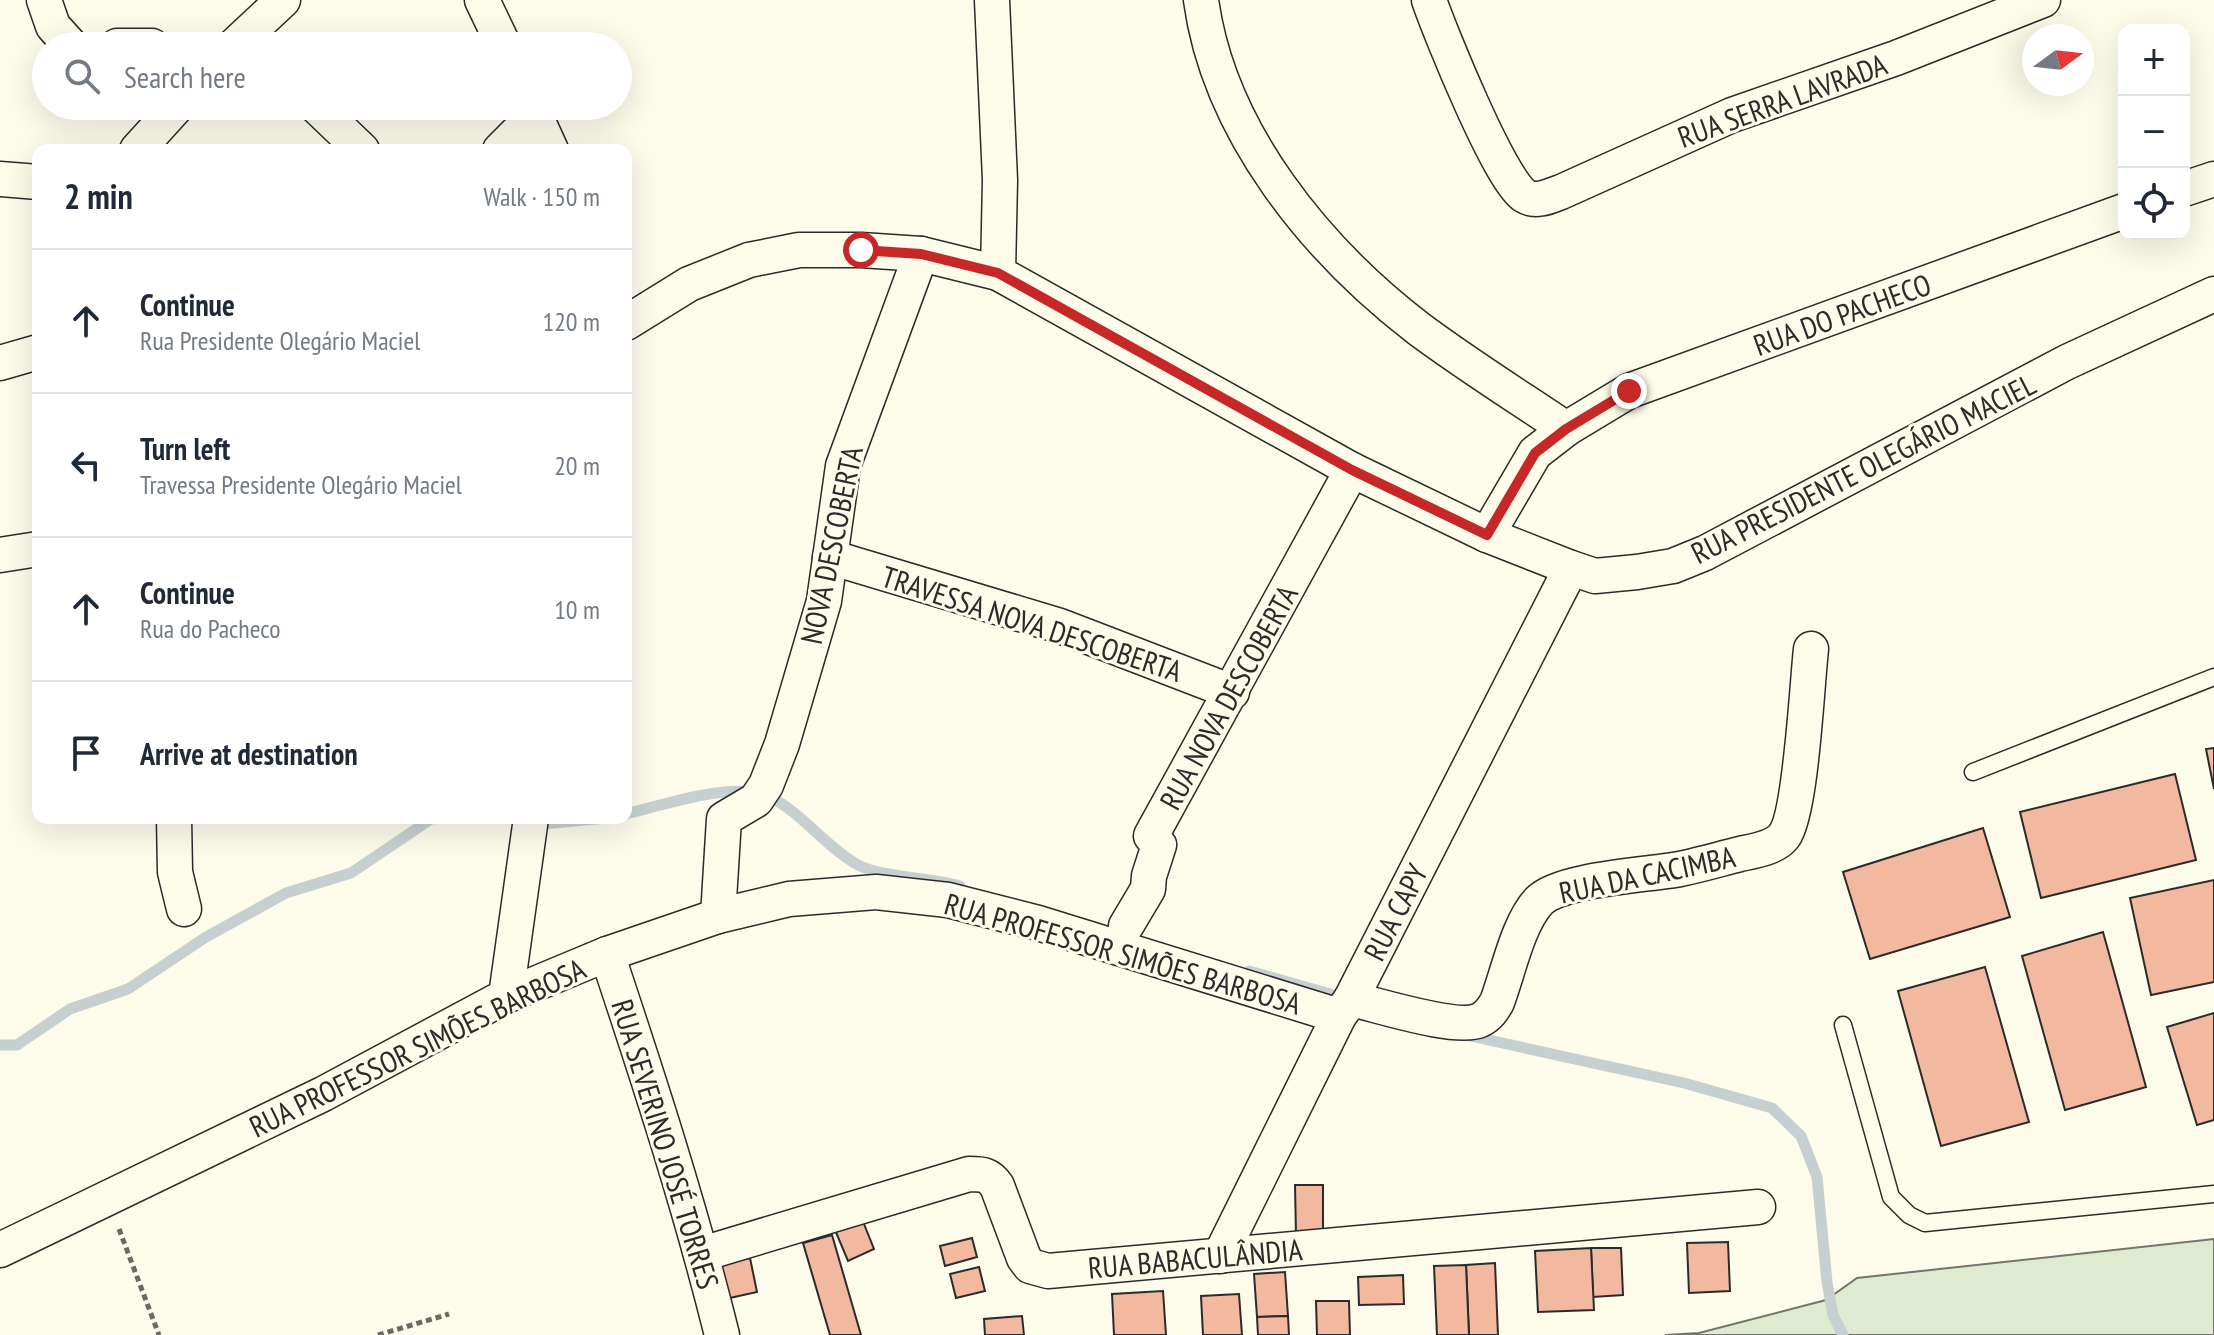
<!DOCTYPE html>
<html lang="en">
<head>
<meta charset="utf-8">
<style>
	:root { --surface:#fff; --page:#f6f6f7; --text:#1f2937; --muted:#747a83; --line:#e0e1e3 }
	body { margin:0; font-family:"PT Sans Narrow",sans-serif; background:var(--page); color:var(--text) }
	.controls { position:absolute; right:24px; top:24px; display:grid; overflow:hidden; border-radius:16px; box-shadow:0 8px 32px #0002 }
	.controls button { width:72px; height:72px; display:grid; place-items:center; padding:0; border:0; border-bottom:2px solid var(--line); background:var(--surface); color:var(--text); font:40px sans-serif }
	.compass { position:absolute; left:2022px; top:24px; width:72px; height:72px; border-radius:50%; background:var(--surface); box-shadow:0 8px 32px #0002; rotate:75deg }
	.stop { position:absolute; width:24px; height:24px; margin:-18px; border:6px solid #c62828; border-radius:50%; background:#fff }
	.stop.end { background:#c62828; border-color:#fff; box-shadow:0 2px 8px #0008 }
	.list { margin:0; padding:0; list-style:none }
	h2 { display:flex; justify-content:space-between; align-items:center; height:104px; margin:0; padding:0 32px; font-size:34px }
	h2 small { font-size:26px; font-weight:400; color:var(--muted) }
	.list li { display:grid; grid-template-columns:52px 1fr auto; gap:24px; align-items:center; box-sizing:border-box; height:144px; padding:0 32px; border-top:2px solid var(--line) }
	.list b { display:block; font-size:30px; white-space:nowrap }
	.list p { margin:0; font-size:26px; white-space:nowrap; color:var(--muted) }
	.list em { font-size:26px; font-style:normal; color:var(--muted) }
	.icon { flex:none; width:44px; height:44px; fill:none; stroke:currentColor; stroke-width:2; stroke-linecap:round; stroke-linejoin:round }
	.map { position:relative; flex:none; width:2214px; height:1335px; overflow:hidden }
	.search { position:absolute; background:var(--surface); box-shadow:0 8px 32px #0002; left:32px; top:32px; width:600px; height:88px; display:flex; align-items:center; gap:20px; box-sizing:border-box; padding:0 28px; border-radius:44px; color:var(--muted); font-size:30px }
	.panel { position:absolute; background:var(--surface); box-shadow:0 8px 32px #0002; left:32px; top:144px; width:600px; height:680px; border-radius:16px }
	.map>svg:first-child { display:block }
</style>
</head>
<body>
<div class="map">
<svg width="2214" height="1335" viewBox="0 0 2214 1335">
	<rect width="100%" height="100%" fill="#fdfbea"/>
	<polygon fill="#deebd1" stroke="#74746e" stroke-width="2" points="2214,1239 2214,1335 1665,1335 1699,1333 1826,1300 1857,1278"/>
	<g fill="none" stroke-linecap="round" stroke-linejoin="round">
		<g stroke="#c7d0d0" stroke-width="11">
			<path d="M626,814C664,805 735,780 770,797C801,812 827,848 858,865C880,877 933,878 960,886"/>
			<polyline points="543,824 606,818"/>
			<polyline points="1249,971 1334,995"/>
			<polyline points="1466,1035 1684,1083 1772,1108 1801,1136 1817,1177 1827,1282 1833,1315 1843,1335"/>
			<polyline points="0,1045 17,1045 70,1009 128,989 206,937 286,893 351,873 431,819 438,818"/>
		</g>
	</g>
	<g fill="#f2b8a0" stroke="#2b2b2b" stroke-width="2">
		<polygon points="2214,748 2214,789 2206,749"/>
		<polygon points="2175,774 2196,860 2041,898 2020,812"/>
		<polygon points="1983,828 2010,917 1870,959 1843,872"/>
		<polygon points="2214,880 2214,982 2151,995 2130,898"/>
		<polygon points="2103,932 2146,1087 2065,1110 2022,956"/>
		<polygon points="1985,967 2029,1122 1941,1146 1898,991"/>
		<polygon points="2214,1013 2214,1120 2197,1125 2167,1027"/>
		<polygon points="1295,1185 1323,1185 1323,1236 1296,1235"/>
		<polygon points="862,1219 874,1249 848,1261 835,1230"/>
		<polygon points="832,1235 861,1335 830,1335 803,1243"/>
		<polygon points="972,1238 977,1257 945,1266 940,1246"/>
		<polygon points="1728,1242 1730,1291 1689,1293 1687,1243"/>
		<polygon points="1591,1248 1621,1248 1623,1295 1593,1297"/>
		<polygon points="1591,1248 1594,1310 1538,1312 1535,1251"/>
		<polygon points="750,1258 757,1292 725,1299 717,1265"/>
		<polygon points="1495,1263 1498,1335 1469,1335 1466,1265"/>
		<polygon points="1466,1265 1469,1335 1437,1335 1434,1266"/>
		<polygon points="979,1267 985,1291 956,1298 950,1274"/>
		<polygon points="1285,1272 1288,1316 1257,1317 1254,1274"/>
		<polygon points="1403,1275 1404,1304 1359,1305 1358,1277"/>
		<polygon points="1163,1291 1166,1335 1114,1335 1112,1294"/>
		<polygon points="1239,1294 1242,1335 1203,1335 1201,1296"/>
		<polygon points="1316,1301 1349,1301 1350,1335 1317,1335"/>
		<polygon points="1022,1316 1024,1335 985,1335 984,1319"/>
		<polygon points="1288,1316 1289,1335 1258,1335 1257,1317"/>
	</g>
	<g fill="none" stroke-linecap="round" stroke-linejoin="round">
		<defs>
			<g id="service">
				<polyline points="1973,772 2214,677"/>
				<polyline points="1843,1025 1891,1197 1909,1215 1925,1223 2214,1194"/>
			</g>
			<g id="minor">
				<polyline points="44,0 53,26 71,46"/>
				<polyline points="482,0 504,46"/>
				<polyline points="992,0 1000,180 998,273"/>
				<path d="M1201,0C1219,132 1316,250 1419,329C1466,364 1517,396 1566,429"/>
				<path d="M1429,0C1440,32 1501,183 1525,196C1536,203 1550,196 1561,192L1732,115L1896,58L2043,0"/>
				<polyline points="117,46 152,46"/>
				<polyline points="234,46 283,0"/>
				<polyline points="316,106 362,150"/>
				<polyline points="531,106 551,150"/>
				<polyline points="137,150 177,106"/>
				<polyline points="500,150 535,115"/>
				<polyline points="0,179 38,182"/>
				<polyline points="2184,189 2214,179"/>
				<polyline points="626,323 689,284 749,260 799,250 861,250 921,254 998,273 1352,470 1487,535 1571,568 1595,576 1637,572 1673,566 1705,553 2067,362 2214,294"/>
				<polyline points="0,363 38,352"/>
				<polyline points="1487,535 1535,453 1566,429 1629,391 2124,211"/>
				<polyline points="0,555 38,549"/>
				<polyline points="830,557 1060,626 1232,692"/>
				<polyline points="174,818 175,872 184,909"/>
				<polyline points="718,916 724,819 756,800 766,785 782,744 824,601 843,466 921,254"/>
				<polyline points="1126,926 1148,889 1149,876 1159,845 1151,836 1352,470"/>
				<path d="M607,954C649,1080 690,1206 722,1335"/>
				<polyline points="506,996 531,818"/>
				<path d="M1351,999C1378,1005 1458,1031 1480,1020C1489,1016 1493,1009 1497,1002C1508,973 1518,923 1539,901C1560,879 1648,875 1680,869C1700,865 1720,859 1740,854C1754,851 1775,848 1784,836C1801,814 1807,684 1811,649"/>
				<polyline points="0,1250 323,1094 506,996 607,954 718,916 789,899 876,892 948,900 1038,923 1339,1016"/>
				<path d="M702,1254L969,1174C982,1174 989,1174 997,1186L1024,1258L1030,1266L1048,1271L1758,1207"/>
				<polyline points="1220,1256 1339,1016 1351,999 1571,568"/>
			</g>
		</defs>
		<use href="#service" stroke="#2b2b2b" stroke-width="19"/>
		<use href="#minor" stroke="#2b2b2b" stroke-width="37"/>
		<g stroke="#6a6964" stroke-width="5" stroke-dasharray="6 4" stroke-linecap="butt">
			<polyline points="119,1229 159,1335"/>
			<polyline points="378,1335 449,1314"/>
		</g>
		<use href="#service" stroke="#fdfbea" stroke-width="16"/>
		<use href="#minor" stroke="#fdfbea" stroke-width="34"/>
	</g>
	<g fill="none" stroke-linecap="round" stroke-linejoin="round">
		<polyline stroke="#c62828" stroke-width="10" points="861,250 921,254 998,273 1352,470 1487,535 1535,453 1566,429 1629,391"/>
	</g>
	<g text-anchor="middle" dominant-baseline="central" stroke-width="6" stroke-linejoin="round" paint-order="stroke">
		<g font-size="30" fill="#2b2b2b" stroke="#fdfbea">
			<text transform="translate(1782 100) rotate(-20)">RUA SERRA LAVRADA</text>
			<text transform="translate(1842 314) rotate(-20)">RUA DO PACHECO</text>
			<text transform="translate(1863 468) rotate(-27)">RUA PRESIDENTE OLEGÁRIO MACIEL</text>
			<text transform="translate(831 545) rotate(-78)">NOVA DESCOBERTA</text>
			<text transform="translate(1032 623) rotate(18)">TRAVESSA NOVA DESCOBERTA</text>
			<text transform="translate(1228 697) rotate(-61)">RUA NOVA DESCOBERTA</text>
			<text transform="translate(1647 874) rotate(-12)">RUA DA CACIMBA</text>
			<text transform="translate(1395 912) rotate(-63)">RUA CAPY</text>
			<text transform="translate(1123 953) rotate(16)">RUA PROFESSOR SIMÕES BARBOSA</text>
			<text transform="translate(417 1047) rotate(-26)">RUA PROFESSOR SIMÕES BARBOSA</text>
			<text transform="translate(666 1144) rotate(73)">RUA SEVERINO JOSÉ TORRES</text>
			<text transform="translate(1195 1258) rotate(-5)">RUA BABACULÂNDIA</text>
		</g>
	</g>
</svg>
<div class="controls">
<button>+</button>
<button>−</button>
<button><svg class="icon" aria-label="locate" viewBox="0 0 24 24"><circle cx="12" cy="12" r="6"/><path d="M12 2v4M12 18v4M2 12h4M18 12h4"/></svg></button>
</div>
<svg class="compass" viewBox="-18 -18 36 36"><path d="M0-13l5 13h-10z" fill="#e53935"/><path d="M0 13l5-13h-10z" fill="#747a83"/></svg>
<div class="stop" style="left:861px;top:250px"></div>
<div class="stop end" style="left:1629px;top:391px"></div>
<div class="search"><svg class="icon" aria-label="search" viewBox="0 0 24 24"><circle cx="10" cy="10" r="6"/><path d="M15 15l6 6"/></svg>Search here</div>
<section class="panel">
<h2>2 min<small>Walk · 150 m</small></h2>
<ul class="list">
<li><svg class="icon" aria-label="ahead" viewBox="0 0 24 24"><path d="M12 20V5M6 11l6-6 6 6"/></svg><div><b>Continue</b><p>Rua Presidente Olegário Maciel</p></div><em>120 m</em></li>
<li><svg class="icon" aria-label="left" viewBox="0 0 24 24"><path d="M17 20v-9H6M10 6l-5 5 5 5"/></svg><div><b>Turn left</b><p>Travessa Presidente Olegário Maciel</p></div><em>20 m</em></li>
<li><svg class="icon" aria-label="ahead" viewBox="0 0 24 24"><path d="M12 20V5M6 11l6-6 6 6"/></svg><div><b>Continue</b><p>Rua do Pacheco</p></div><em>10 m</em></li>
<li><svg class="icon" aria-label="arrive" viewBox="0 0 24 24"><path d="M6 21V4h12l-3 4 3 4H6"/></svg><div><b>Arrive at destination</b></div></li>
</ul>
</section>
</div>
</body>
</html>
